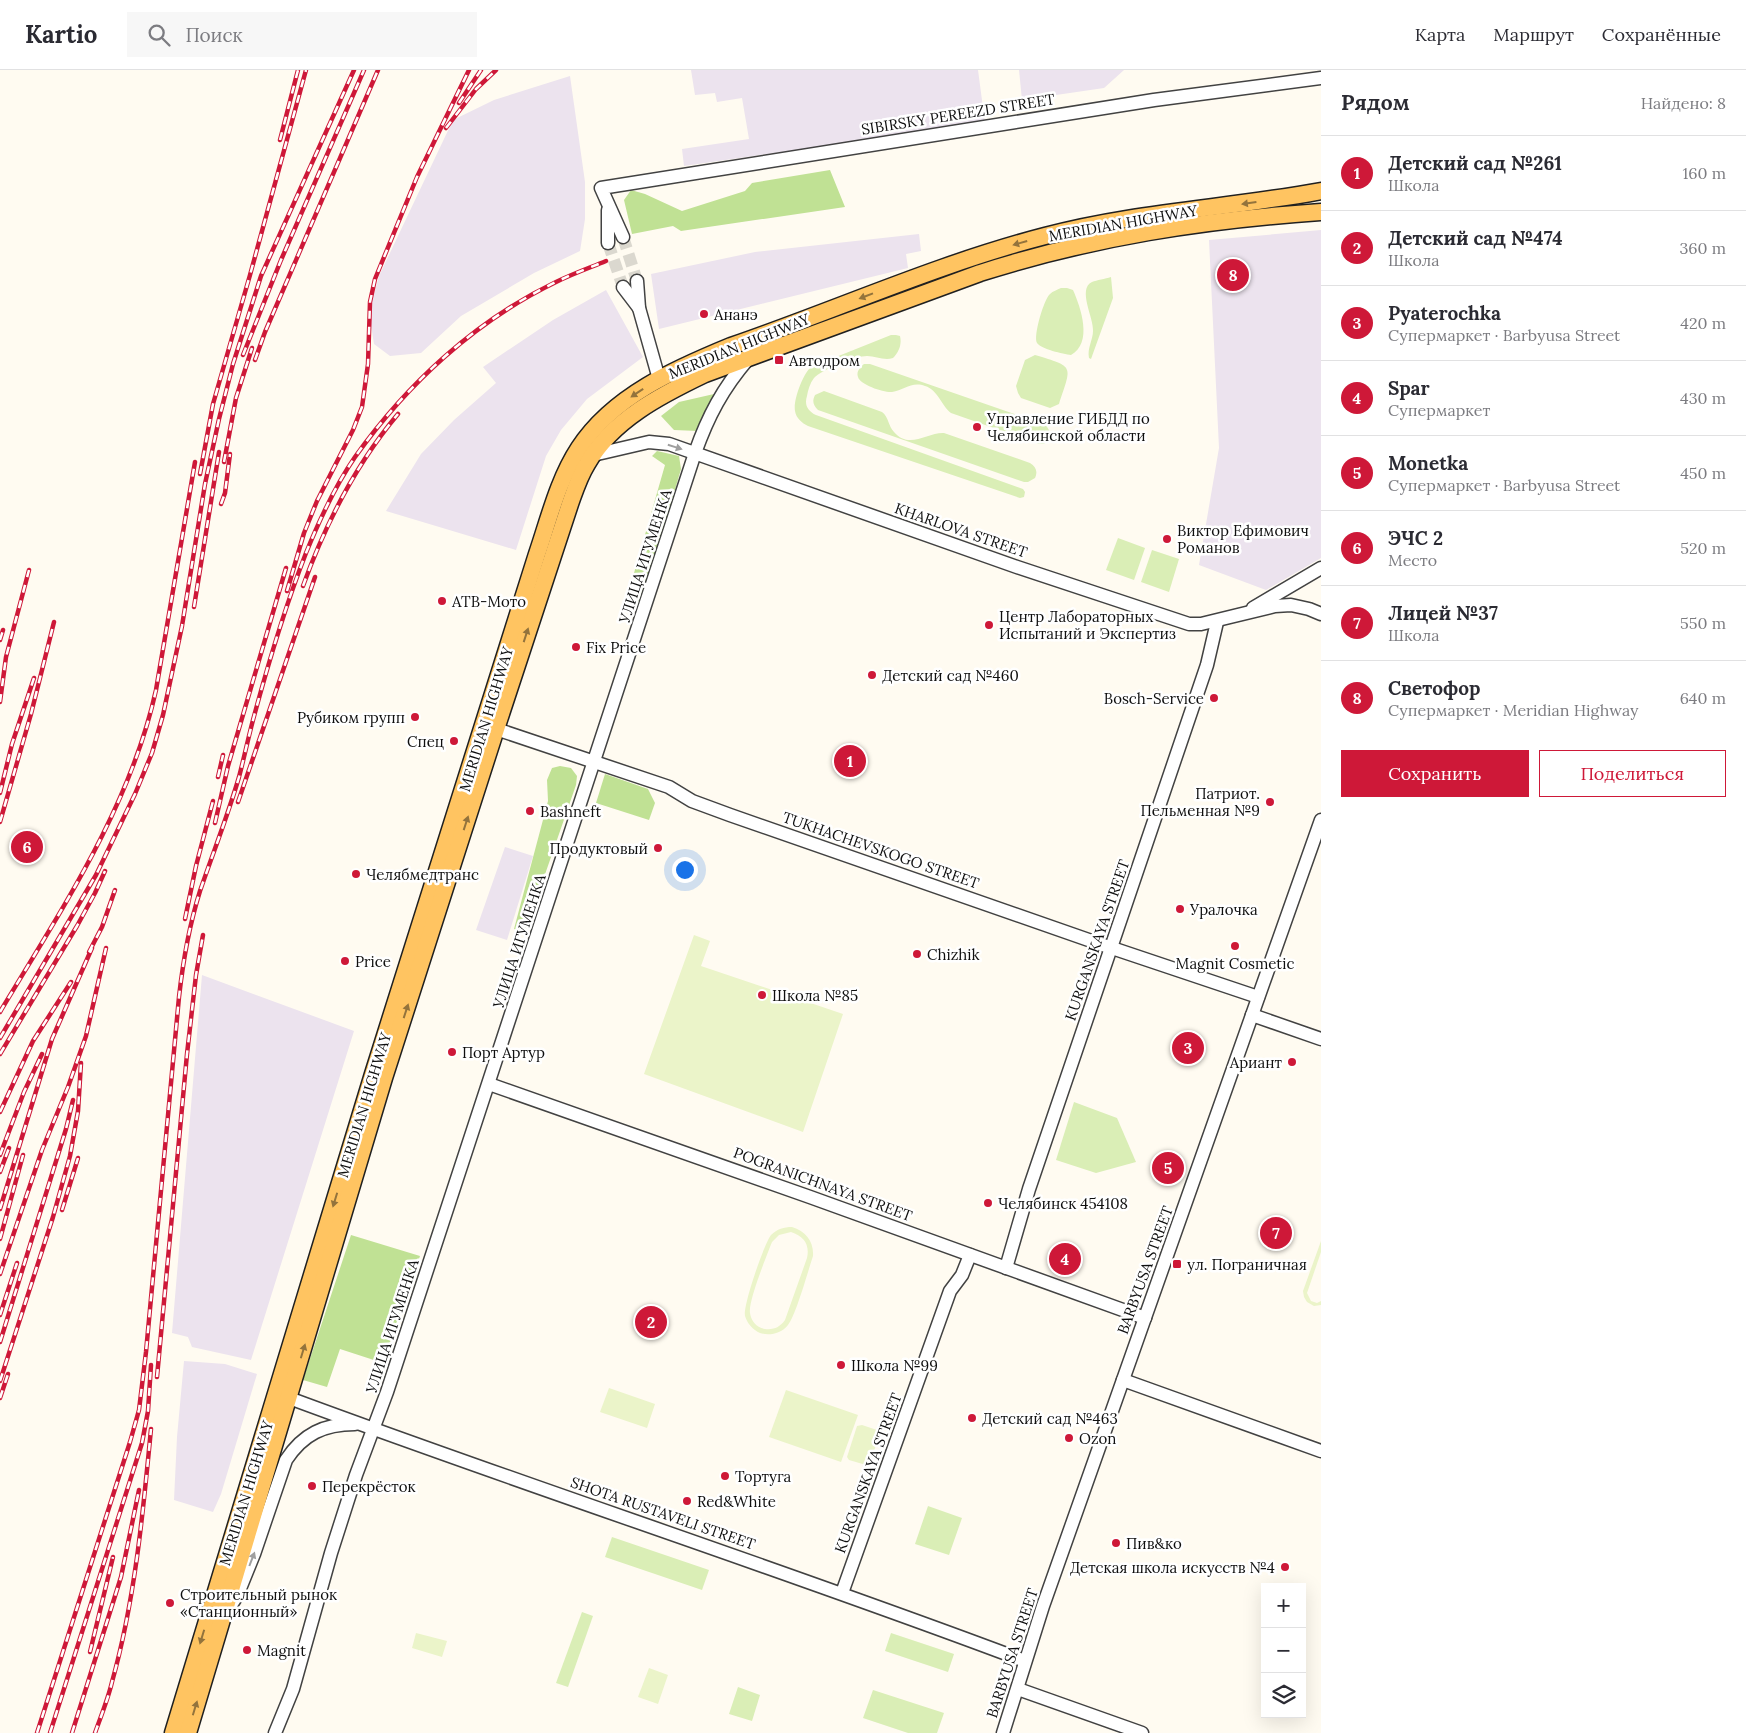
<!DOCTYPE html>
<html lang="ru">
<head>
<meta charset="utf-8">
<style>
	:root { --surface:#fff; --page:#f7f7f7; --text:#2b2b33; --muted:#7c7c81; --line:#e1e1e2; --accent:#ce1838 }
	body { margin:0; font-family:Lora,serif; background:var(--page); color:var(--text) }
	.controls { position:absolute; right:15px; bottom:15px; display:grid; overflow:hidden; border-radius:0px; box-shadow:0 5px 20px #0002 }
	.controls button { width:45px; height:45px; display:grid; place-items:center; padding:0; border:0; border-bottom:1px solid var(--line); background:var(--surface); color:var(--text); font:25px sans-serif }
	.you { position:absolute; left:684px; top:799px; width:18px; height:18px; margin:-12px; border:4px solid #fff; border-radius:50%; background:#1a73e8; box-shadow:0 0 0 8px #1a73e833 }
	.badge { display:grid; place-items:center; width:32px; height:32px; border-radius:50%; background:var(--accent); color:#fff; font-size:16px; font-weight:700 }
	.pin { position:absolute; translate:-50% -50%; border:2px solid #fff; box-shadow:0 1px 5px #0006 }
	.list { margin:0; padding:0; list-style:none }
	h2 { display:flex; justify-content:space-between; align-items:center; height:65px; margin:0; padding:0 20px; font-size:21px }
	h2 small { font-size:16px; font-weight:400; color:var(--muted) }
	.list li { display:grid; grid-template-columns:32px 1fr auto; gap:15px; align-items:center; box-sizing:border-box; height:75px; padding:0 20px; border-top:1px solid var(--line) }
	.list b { display:block; font-size:19px; white-space:nowrap }
	.list p { margin:0; font-size:16px; white-space:nowrap; color:var(--muted) }
	.list em { font-size:16px; font-style:normal; color:var(--muted) }
	.actions { display:flex; gap:10px; padding:15px 20px }
	.actions a { flex:1; padding:11px 0; border:1px solid var(--accent); border-radius:0px; text-align:center; font-size:18px; color:var(--accent) }
	.actions .main { background:var(--accent); color:#fff }
	.icon { flex:none; width:28px; height:28px; fill:none; stroke:currentColor; stroke-width:2; stroke-linecap:round; stroke-linejoin:round }
	.map { position:relative; flex:none; width:1321px; height:1663px; overflow:hidden }
	header { display:flex; align-items:center; gap:30px; box-sizing:border-box; height:70px; padding:0 25px; background:var(--surface); border-bottom:1px solid var(--line) }
	header strong { font-size:24px }
	nav { display:flex; gap:28px; margin-inline-start:auto; font-size:18px }
	.search { width:350px; height:45px; background:var(--page); display:flex; align-items:center; gap:12px; box-sizing:border-box; padding:0 18px; border-radius:0px; color:var(--muted); font-size:19px }
	main { display:flex }
	aside { flex:1; background:var(--surface) }
	.map>svg:first-child { display:block }
</style>
</head>
<body>
<header>
<strong>Kartio</strong>
<div class="search"><svg class="icon" aria-label="search" viewBox="0 0 24 24"><circle cx="10" cy="10" r="6"/><path d="M15 15l6 6"/></svg>Поиск</div>
<nav><a>Карта</a><a>Маршрут</a><a>Сохранённые</a></nav>
</header>
<main>
<div class="map">
<svg width="1321" height="1663" viewBox="0 0 1321 1663">
	<rect width="100%" height="100%" fill="#fffbf1"/>
	<g fill="#ece3ee">
		<polygon points="691,0 978,0 985,53 684,96 682,79 749,69 742,28 717,32 715,23 695,25"/>
		<polygon points="1019,0 1124,0 1104,18 1022,30"/>
		<polygon points="570,6 585,112 585,149 580,181 534,203 461,246 421,283 390,286 374,274 369,242 379,206 453,50 494,30"/>
		<polygon points="1321,160 1321,488 1266,520 1199,495 1219,378 1209,170"/>
		<polygon points="919,164 921,181 906,184 908,198 659,259 651,204 755,182"/>
		<polygon points="606,220 643,287 587,329 561,360 546,386 516,480 386,441 421,384 454,350 496,313 483,297 553,250"/>
		<polygon points="505,777 533,786 507,870 476,860"/>
		<polygon points="202,905 354,961 251,1290 192,1277 188,1267 172,1263"/>
		<polygon points="184,1291 225,1294 257,1304 221,1424 213,1442 174,1430 177,1367"/>
	</g>
	<g fill="#daeeb6">
		<path d="M1111,207L1113,228L1091,289L1089,288C1087,278 1093,270 1093,261C1094,248 1077,219 1092,212C1097,210 1105,209 1111,207Z"/>
		<path d="M1061,218H1067L1073,220C1081,238 1093,273 1071,285C1063,284 1041,279 1037,273C1033,266 1044,229 1050,224C1053,221 1057,220 1061,218Z"/>
		<path d="M891,265H896L900,266C902,274 899,282 893,288C884,291 876,286 867,286C856,286 821,300 814,308C810,313 808,320 807,326C804,335 808,341 816,345L1023,419L1025,422L1024,427L1020,428L808,356C802,353 796,348 795,341C793,330 803,304 811,297Z"/>
		<path d="M1035,285C1075,297 1072,295 1059,334L1050,338L1021,328L1018,323L1016,316L1025,290Z"/>
		<path d="M864,294H870L1046,355L1050,362L1049,370L1044,374H1039L951,343C941,335 938,320 925,316C912,311 904,320 892,322C885,323 860,315 858,307C856,302 860,297 864,294Z"/>
		<path d="M824,321L882,342C889,347 888,356 894,362C909,380 928,362 944,363L1030,393C1036,397 1038,401 1035,408L1028,412H1024L818,340C813,335 812,331 815,325Z"/>
		<polygon points="1118,468 1145,478 1134,510 1106,500"/>
		<polygon points="1152,480 1179,489 1169,522 1141,512"/>
		<polygon points="1074,1032 1117,1048 1136,1092 1096,1103 1056,1090"/>
		<polygon points="928,1436 962,1448 949,1485 915,1474"/>
		<polygon points="612,1467 709,1500 702,1520 605,1487"/>
		<polygon points="582,1542 593,1546 568,1617 556,1613"/>
		<polygon points="891,1563 954,1584 948,1602 885,1581"/>
		<polygon points="738,1617 760,1625 752,1651 729,1644"/>
		<polygon points="873,1620 944,1643 937,1663 908,1663 863,1648"/>
	</g>
	<g fill="#c0e194">
		<polygon points="830,100 845,137 681,161 673,156 632,164 624,130 631,120 645,124 682,141 745,121 752,113"/>
		<polygon points="714,324 714,331 698,361 674,360 661,346 679,332"/>
		<polygon points="657,381 679,386 681,399 641,537 626,531 665,395 652,386"/>
		<polygon points="560,696 571,698 577,706 576,715 525,862 514,859 548,731 547,710 552,698"/>
		<polygon points="605,704 648,719 655,733 649,750 596,733"/>
		<polygon points="351,1165 420,1186 383,1293 340,1279 327,1317 303,1310"/>
	</g>
	<g fill="#ebf4c9" fill-rule="evenodd">
		<polygon points="694,865 710,871 701,896 843,944 803,1062 644,1004"/>
		<path d="M792,1157C806,1161 814,1172 813,1186C808,1201 796,1245 788,1255C781,1264 769,1266 760,1263C753,1260 747,1253 745,1246C743,1235 764,1174 771,1165C777,1159 784,1157 792,1157ZM791,1162C804,1166 810,1175 807,1188L785,1250C780,1257 774,1260 765,1259C757,1258 751,1251 750,1243C748,1231 767,1185 772,1172L779,1165Z"/>
		<polygon points="1321,1171 1321,1182 1307,1223 1311,1231 1317,1233 1321,1231 1321,1235 1314,1236 1307,1232 1304,1227 1303,1221"/>
		<polygon points="609,1318 655,1334 647,1358 600,1342"/>
		<polygon points="786,1320 858,1345 841,1392 769,1367"/>
		<polygon points="862,1355 877,1360 880,1363 870,1393 866,1395 849,1390 847,1387 857,1356"/>
		<polygon points="416,1563 447,1571 442,1587 412,1578"/>
		<polygon points="649,1598 668,1605 658,1634 638,1627"/>
	</g>
	<g fill="none" stroke-linecap="round" stroke-linejoin="round">
		<g stroke="#dbd8cf" stroke-width="12" stroke-dasharray="12 6" stroke-linecap="butt">
			<polyline points="623,167 637,211"/>
			<polyline points="608,173 623,217"/>
		</g>
		<defs>
			<g id="minor">
				<polyline points="623,167 601,118 1154,30 1321,8"/>
				<polyline points="608,173 608,140"/>
				<polyline points="637,211 639,238 659,309"/>
				<polyline points="623,217 639,238"/>
				<polyline points="593,385 649,372 669,374 1017,497 1189,554 1201,554 1275,536 1291,535 1309,539 1321,544"/>
				<polyline points="1253,538 1321,498"/>
				<polyline points="496,659 669,717 692,731 730,745 1103,875 1258,927"/>
				<polyline points="1252,945 1321,969"/>
				<polyline points="489,1014 810,1127 1145,1248"/>
				<polyline points="1006,1198 1029,1119 1207,595 1217,552"/>
				<polyline points="1123,1310 1321,1381"/>
				<path d="M281,1325C528,1417 779,1498 1025,1591"/>
				<polyline points="842,1523 950,1221 962,1205 970,1185"/>
				<path d="M231,1535L237,1526L254,1484L286,1390C303,1364 324,1354 355,1354"/>
				<polyline points="1018,1619 1142,1663"/>
				<path d="M275,1663L293,1619L331,1483L356,1405L387,1322L695,383C708,346 723,318 748,289"/>
				<polyline points="1003,1663 1043,1536 1321,750"/>
			</g>
			<g id="major">
				<path d="M173,1663L373,1004L537,484C549,449 558,410 579,378C613,326 675,299 731,276C836,240 937,194 1045,166C1134,142 1230,138 1321,121"/>
				<path d="M188,1663L384,1008L496,659L570,434C575,420 579,407 587,394C612,350 661,325 705,304L980,203C1093,167 1203,150 1321,142"/>
			</g>
		</defs>
		<use href="#minor" stroke="#424242" stroke-width="15"/>
		<use href="#major" stroke="#202020" stroke-width="19"/>
		<use href="#minor" stroke="#fff" stroke-width="12"/>
		<use href="#major" stroke="#ffc461" stroke-width="16"/>
		<defs>
			<g id="rail">
				<polyline points="459,33 481,0"/>
				<polyline points="446,58 476,19 496,0"/>
				<polyline points="280,70 298,0"/>
				<polyline points="243,285 281,190 364,0"/>
				<polyline points="255,290 265,262 378,0"/>
				<polyline points="224,392 236,328 252,278"/>
				<polyline points="200,404 213,334 250,205 306,0"/>
				<polyline points="221,434 225,423 230,384"/>
				<path d="M303,516C325,455 356,394 398,344"/>
				<polyline points="287,521 304,463 317,431 353,360 362,337 368,294 370,232 375,209 417,107 469,0"/>
				<polyline points="194,537 219,382"/>
				<polyline points="0,570 3,560"/>
				<polyline points="0,632 6,587 29,500"/>
				<polyline points="218,707 223,685"/>
				<polyline points="0,723 12,674 34,608"/>
				<polyline points="238,732 315,507"/>
				<polyline points="0,752 31,644 54,552"/>
				<polyline points="215,753 228,696 286,498"/>
				<polyline points="185,849 196,796 213,731"/>
				<polyline points="89,882 102,857 115,820"/>
				<path d="M0,942C61,840 130,738 156,620L195,392"/>
				<polyline points="0,968 96,805 135,724 152,683 163,645 182,556 205,414 219,349 233,294 261,206 354,0"/>
				<polyline points="0,984 77,856 95,823 105,801"/>
				<polyline points="0,1042 33,971 71,912"/>
				<polyline points="0,1085 24,1022 42,984"/>
				<polyline points="0,1102 9,1078"/>
				<polyline points="0,1139 52,969 92,878"/>
				<polyline points="62,1140 78,1088"/>
				<polyline points="0,1169 23,1085"/>
				<polyline points="0,1204 42,1080 68,1017 86,966 106,878"/>
				<polyline points="0,1245 17,1193"/>
				<polyline points="0,1272 66,1059 73,1030"/>
				<polyline points="157,1307 187,984 196,905 203,865"/>
				<polyline points="0,1311 53,1147 70,1086 78,1041 81,993"/>
				<polyline points="0,1328 8,1304"/>
				<polyline points="90,1582 113,1487"/>
				<path d="M37,1663L130,1372L139,1340L146,1282L179,927C183,891 189,856 200,821C213,783 228,745 239,707C244,688 248,669 253,650C268,594 285,537 306,483C319,451 335,416 355,387C407,314 475,251 556,212C572,204 589,198 606,191"/>
				<polyline points="50,1663 142,1373 148,1341 151,1295"/>
				<polyline points="72,1663 121,1507 139,1420"/>
				<path d="M95,1663C101,1646 108,1629 112,1612C135,1530 143,1443 151,1359"/>
			</g>
		</defs>
		<use href="#rail" stroke="#ce1838" stroke-width="4.5"/>
		<use href="#rail" stroke="#fff" stroke-width="2.5" stroke-dasharray="8" stroke-linecap="butt"/>
	</g>
	<defs><path id="oneway-solid" d="M-6-.8H1V-3.2L6.5 0L1 3.2V.8H-6Z" transform="scale(1.25)"/></defs>
	<g fill="#93733c">
		<use href="#oneway-solid" transform="translate(1249 133) rotate(172)"/>
		<use href="#oneway-solid" transform="translate(1020 173) rotate(164)"/>
		<use href="#oneway-solid" transform="translate(866 226) rotate(159)"/>
		<use href="#oneway-solid" transform="translate(637 323) rotate(146)"/>
		<use href="#oneway-solid" transform="translate(526 565) rotate(-72)"/>
		<use href="#oneway-solid" transform="translate(466 753) rotate(-72)"/>
		<use href="#oneway-solid" transform="translate(406 941) rotate(-72)"/>
		<use href="#oneway-solid" transform="translate(335 1130) rotate(107)"/>
		<use href="#oneway-solid" transform="translate(303 1281) rotate(-73)"/>
		<use href="#oneway-solid" transform="translate(202 1567) rotate(107)"/>
		<use href="#oneway-solid" transform="translate(195 1638) rotate(-73)"/>
	</g>
	<g fill="#9f9f9f">
		<use href="#oneway-solid" transform="translate(675 377) rotate(17)"/>
		<use href="#oneway-solid" transform="translate(252 1489) rotate(-69)"/>
	</g>
	<g fill="#ce1838" stroke="#fff" stroke-width="2">
		<circle cx="704" cy="244" r="5"/>
		<rect x="774" y="285" width="10" height="10" rx="2.5"/>
		<circle cx="977" cy="357" r="5"/>
		<circle cx="1167" cy="469" r="5"/>
		<circle cx="442" cy="531" r="5"/>
		<circle cx="989" cy="555" r="5"/>
		<circle cx="576" cy="577" r="5"/>
		<circle cx="872" cy="605" r="5"/>
		<circle cx="1214" cy="628" r="5"/>
		<circle cx="415" cy="647" r="5"/>
		<circle cx="454" cy="671" r="5"/>
		<circle cx="1270" cy="732" r="5"/>
		<circle cx="530" cy="741" r="5"/>
		<circle cx="658" cy="778" r="5"/>
		<circle cx="356" cy="804" r="5"/>
		<circle cx="1180" cy="839" r="5"/>
		<circle cx="1235" cy="876" r="5"/>
		<circle cx="917" cy="884" r="5"/>
		<circle cx="345" cy="891" r="5"/>
		<circle cx="762" cy="925" r="5"/>
		<circle cx="452" cy="982" r="5"/>
		<circle cx="1292" cy="992" r="5"/>
		<circle cx="988" cy="1133" r="5"/>
		<rect x="1172" y="1189" width="10" height="10" rx="2.5"/>
		<circle cx="841" cy="1295" r="5"/>
		<circle cx="972" cy="1348" r="5"/>
		<circle cx="1069" cy="1368" r="5"/>
		<circle cx="725" cy="1406" r="5"/>
		<circle cx="312" cy="1416" r="5"/>
		<circle cx="687" cy="1431" r="5"/>
		<circle cx="1116" cy="1473" r="5"/>
		<circle cx="1285" cy="1497" r="5"/>
		<circle cx="170" cy="1533" r="5"/>
		<circle cx="247" cy="1580" r="5"/>
	</g>
	<g text-anchor="middle" dominant-baseline="central" stroke-width="5" stroke-linejoin="round" paint-order="stroke">
		<g font-size="15" fill="#0f0f0f" stroke="#fff">
			<text transform="translate(958 44) rotate(-9)">SIBIRSKY PEREEZD STREET</text>
			<text transform="translate(1123 153) rotate(-10)">MERIDIAN HIGHWAY</text>
			<text transform="translate(739 276) rotate(-22)">MERIDIAN HIGHWAY</text>
			<text transform="translate(961 460) rotate(19)">KHARLOVA STREET</text>
			<text transform="translate(645 486) rotate(-72)">УЛИЦА ИГУМЕНКА</text>
			<text transform="translate(486 649) rotate(-73)">MERIDIAN HIGHWAY</text>
			<text transform="translate(881 780) rotate(19)">TUKHACHEVSKOGO STREET</text>
			<text transform="translate(1097 870) rotate(-71)">KURGANSKAYA STREET</text>
			<text transform="translate(519 871) rotate(-72)">УЛИЦА ИГУМЕНКА</text>
			<text transform="translate(364 1035) rotate(-73)">MERIDIAN HIGHWAY</text>
			<text transform="translate(823 1114) rotate(20)">POGRANICHNAYA STREET</text>
			<text transform="translate(1145 1200) rotate(-70)">BARBYUSA STREET</text>
			<text transform="translate(392 1256) rotate(-72)">УЛИЦА ИГУМЕНКА</text>
			<text transform="translate(868 1403) rotate(-70)">KURGANSKAYA STREET</text>
			<text transform="translate(246 1423) rotate(-73)">MERIDIAN HIGHWAY</text>
			<text transform="translate(663 1443) rotate(19)">SHOTA RUSTAVELI STREET</text>
			<text transform="translate(1012 1583) rotate(-72)">BARBYUSA STREET</text>
		</g>
		<g font-size="15" fill="#0f0f0f" stroke="#fff" text-anchor="start">
			<text x="714" y="244">Ананэ</text>
			<text x="789" y="290">Автодром</text>
			<text x="987" y="348">Управление ГИБДД по<tspan x="987" dy="17">Челябинской области</tspan></text>
			<text x="1177" y="460">Виктор Ефимович<tspan x="1177" dy="17">Романов</tspan></text>
			<text x="452" y="531">АТВ-Мото</text>
			<text x="999" y="546">Центр Лабораторных<tspan x="999" dy="17">Испытаний и Экспертиз</tspan></text>
			<text x="586" y="577">Fix Price</text>
			<text x="882" y="605">Детский сад №460</text>
			<text x="1204" y="628" text-anchor="end">Bosch-Service</text>
			<text x="405" y="647" text-anchor="end">Рубиком групп</text>
			<text x="444" y="671" text-anchor="end">Спец</text>
			<text x="1260" y="723" text-anchor="end">Патриот.<tspan x="1260" dy="17">Пельменная №9</tspan></text>
			<text x="540" y="741">Bashneft</text>
			<text x="648" y="778" text-anchor="end">Продуктовый</text>
			<text x="366" y="804">Челябмедтранс</text>
			<text x="1190" y="839">Уралочка</text>
			<text x="927" y="884">Chizhik</text>
			<text x="355" y="891">Price</text>
			<text x="1235" y="893" text-anchor="middle">Magnit Cosmetic</text>
			<text x="772" y="925">Школа №85</text>
			<text x="462" y="982">Порт Артур</text>
			<text x="1282" y="992" text-anchor="end">Ариант</text>
			<text x="998" y="1133">Челябинск 454108</text>
			<text x="1187" y="1194">ул. Пограничная</text>
			<text x="851" y="1295">Школа №99</text>
			<text x="982" y="1348">Детский сад №463</text>
			<text x="1079" y="1368">Ozon</text>
			<text x="735" y="1406">Тортуга</text>
			<text x="322" y="1416">Перекрёсток</text>
			<text x="697" y="1431">Red&amp;White</text>
			<text x="1126" y="1473">Пив&amp;ко</text>
			<text x="1275" y="1497" text-anchor="end">Детская школа искусств №4</text>
			<text x="180" y="1524">Строительный рынок<tspan x="180" dy="17">«Станционный»</tspan></text>
			<text x="257" y="1580">Magnit</text>
		</g>
	</g>
</svg>
<div class="controls">
<button>+</button>
<button>−</button>
<button><svg class="icon" aria-label="layers" viewBox="0 0 24 24"><path d="M12 4l9 5-9 5-9-5zM3 14l9 5 9-5"/></svg></button>
</div>
<div class="you"></div>
<div class="pin badge" style="left:850px;top:691px">1</div>
<div class="pin badge" style="left:651px;top:1252px">2</div>
<div class="pin badge" style="left:1188px;top:978px">3</div>
<div class="pin badge" style="left:1065px;top:1189px">4</div>
<div class="pin badge" style="left:1168px;top:1098px">5</div>
<div class="pin badge" style="left:27px;top:777px">6</div>
<div class="pin badge" style="left:1276px;top:1163px">7</div>
<div class="pin badge" style="left:1233px;top:205px">8</div>
</div>
<aside>
<h2>Рядом<small>Найдено: 8</small></h2>
<ul class="list">
<li><span class="badge">1</span><div><b>Детский сад №261</b><p>Школа</p></div><em>160 m</em></li>
<li><span class="badge">2</span><div><b>Детский сад №474</b><p>Школа</p></div><em>360 m</em></li>
<li><span class="badge">3</span><div><b>Pyaterochka</b><p>Супермаркет · Barbyusa Street</p></div><em>420 m</em></li>
<li><span class="badge">4</span><div><b>Spar</b><p>Супермаркет</p></div><em>430 m</em></li>
<li><span class="badge">5</span><div><b>Monetka</b><p>Супермаркет · Barbyusa Street</p></div><em>450 m</em></li>
<li><span class="badge">6</span><div><b>ЭЧС 2</b><p>Место</p></div><em>520 m</em></li>
<li><span class="badge">7</span><div><b>Лицей №37</b><p>Школа</p></div><em>550 m</em></li>
<li><span class="badge">8</span><div><b>Светофор</b><p>Супермаркет · Meridian Highway</p></div><em>640 m</em></li>
</ul>
<div class="actions"><a class="main">Сохранить</a><a>Поделиться</a></div>
</aside>
</main>
</body>
</html>
